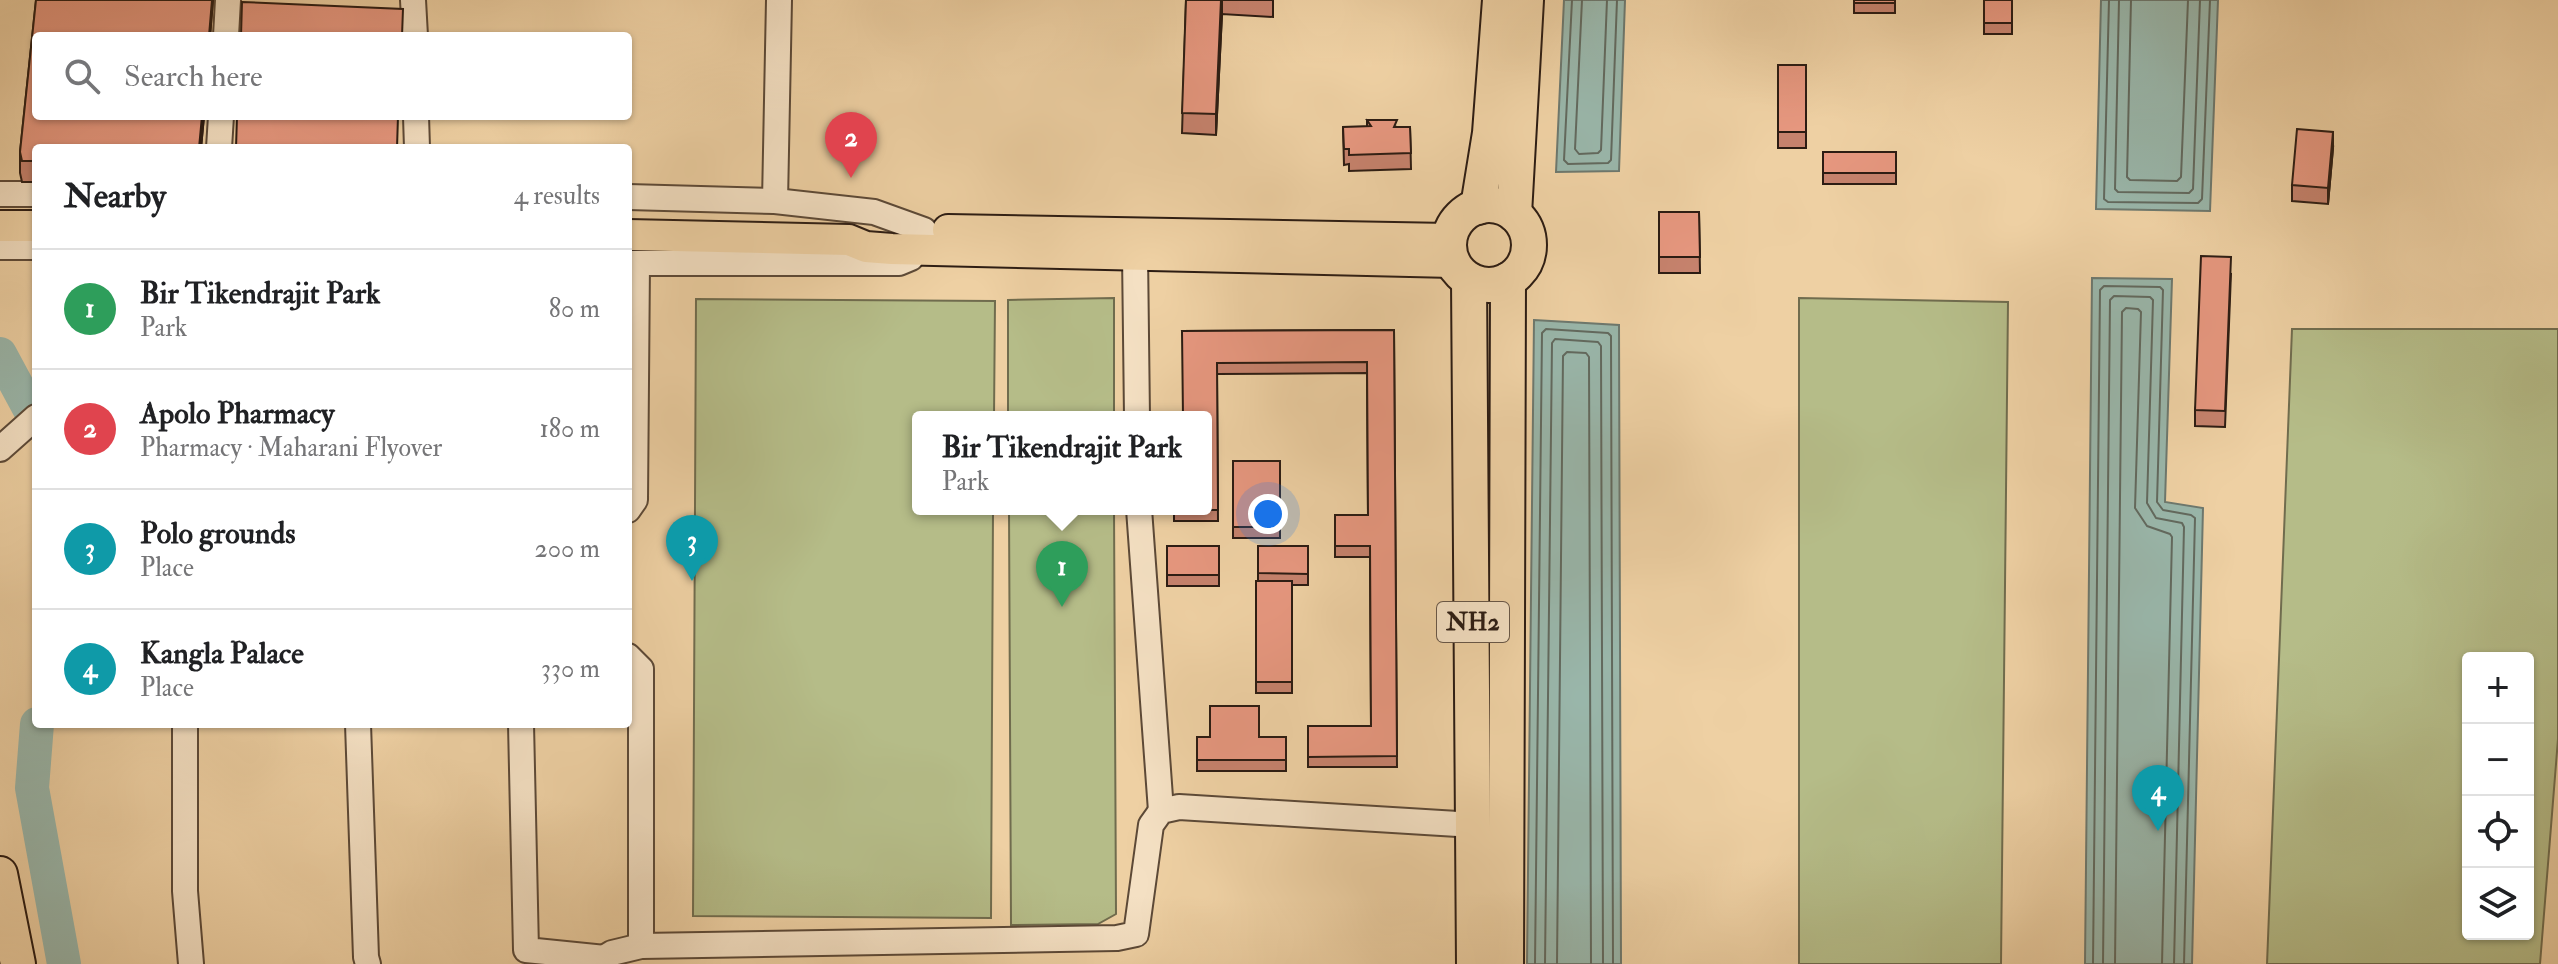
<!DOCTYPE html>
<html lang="en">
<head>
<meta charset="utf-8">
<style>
	:root { --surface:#fff; --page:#f2f2f2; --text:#202124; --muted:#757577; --line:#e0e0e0; --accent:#d93025 }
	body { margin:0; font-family:"IM FELL Double Pica",serif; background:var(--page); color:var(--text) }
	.controls { position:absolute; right:24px; bottom:24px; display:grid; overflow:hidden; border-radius:8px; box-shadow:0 2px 6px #0004 }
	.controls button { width:72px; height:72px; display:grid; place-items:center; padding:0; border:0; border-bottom:2px solid var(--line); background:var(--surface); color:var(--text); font:40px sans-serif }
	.you { position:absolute; left:1268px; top:514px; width:28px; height:28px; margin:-20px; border:6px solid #fff; border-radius:50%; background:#1a73e8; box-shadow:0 0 0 12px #1a73e833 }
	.badge { display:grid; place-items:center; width:52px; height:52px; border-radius:50%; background:var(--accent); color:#fff; font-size:26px; font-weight:700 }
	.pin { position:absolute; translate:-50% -66px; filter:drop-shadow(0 2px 4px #0008) }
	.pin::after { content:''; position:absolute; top:42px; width:28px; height:24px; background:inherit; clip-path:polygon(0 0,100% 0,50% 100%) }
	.popup { position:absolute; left:912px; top:411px; width:300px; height:104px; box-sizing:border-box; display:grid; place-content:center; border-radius:8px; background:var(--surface); filter:drop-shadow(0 2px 6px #0005); font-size:26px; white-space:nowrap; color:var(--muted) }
	.popup b { font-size:30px; color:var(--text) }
	.popup::after { content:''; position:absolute; left:50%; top:100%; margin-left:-16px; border:16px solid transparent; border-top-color:var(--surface) }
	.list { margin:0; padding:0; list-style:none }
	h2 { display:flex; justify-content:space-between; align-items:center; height:104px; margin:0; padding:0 32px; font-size:34px }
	h2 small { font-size:26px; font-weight:400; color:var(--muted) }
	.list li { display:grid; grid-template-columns:52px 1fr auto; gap:24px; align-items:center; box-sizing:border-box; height:120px; padding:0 32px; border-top:2px solid var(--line) }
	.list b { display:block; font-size:30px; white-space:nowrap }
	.list p { margin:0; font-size:26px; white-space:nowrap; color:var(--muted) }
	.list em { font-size:26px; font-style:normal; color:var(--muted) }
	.icon { flex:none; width:44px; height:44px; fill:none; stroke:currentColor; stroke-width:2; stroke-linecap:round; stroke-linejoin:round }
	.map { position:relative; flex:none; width:2558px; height:964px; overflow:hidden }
	.search { position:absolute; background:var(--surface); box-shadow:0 2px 6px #0004; left:32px; top:32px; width:600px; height:88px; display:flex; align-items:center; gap:20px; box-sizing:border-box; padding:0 28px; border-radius:8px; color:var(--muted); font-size:30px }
	.panel { position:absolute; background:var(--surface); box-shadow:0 2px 6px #0004; left:32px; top:144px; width:600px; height:584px; border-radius:8px }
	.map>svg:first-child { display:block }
</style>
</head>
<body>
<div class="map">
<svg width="2558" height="964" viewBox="0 0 2558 964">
	<rect width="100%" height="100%" fill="#eed0a3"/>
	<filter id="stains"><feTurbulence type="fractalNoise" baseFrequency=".0025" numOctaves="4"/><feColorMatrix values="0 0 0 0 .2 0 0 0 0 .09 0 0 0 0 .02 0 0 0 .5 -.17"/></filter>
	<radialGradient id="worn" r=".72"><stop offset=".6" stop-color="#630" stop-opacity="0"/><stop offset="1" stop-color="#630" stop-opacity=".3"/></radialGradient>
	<g fill="#b5bc88" stroke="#706c4e" stroke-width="2" fill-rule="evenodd">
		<polygon points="1114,298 1114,417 1008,417 1008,300"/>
		<polygon points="1799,298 2008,302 2001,964 1799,964"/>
		<polygon points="696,299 995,301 994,417 918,417 918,509 993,509 991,918 693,916"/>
		<path d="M2292,329H2558V739L2540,964H2267ZM2528,658V934H2468V658Z"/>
		<polygon points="1009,509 1114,509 1116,914 1098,924 1011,925"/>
	</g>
	<g fill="#99b6aa" stroke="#6d786e" stroke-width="2">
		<polygon points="1564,0 1625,0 1619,171 1556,172"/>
		<polygon points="2101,0 2218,0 2210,211 2096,209"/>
		<polygon points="2092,278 2172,279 2165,502 2203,508 2192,964 2085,964"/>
		<polygon points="1534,320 1619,325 1621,964 1527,964"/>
	</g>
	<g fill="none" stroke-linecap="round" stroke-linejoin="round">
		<g stroke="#62695e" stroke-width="2">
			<polyline points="1572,0 1564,160 1568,164 1608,163 1611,160 1617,0"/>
			<polyline points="1582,0 1575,149 1579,154 1598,153 1601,150 1607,0"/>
			<polyline points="2109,0 2104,199 2108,202 2198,203 2202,199 2210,0"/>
			<polyline points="2119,0 2115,189 2118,192 2189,193 2193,189 2200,0"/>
			<polyline points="2131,0 2127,177 2130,180 2177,181 2181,177 2188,0"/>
			<polyline points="1535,964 1542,333 1546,329 1608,333 1611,336 1613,964"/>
			<polyline points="1545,964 1552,343 1555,339 1598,342 1601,346 1603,964"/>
			<polyline points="1557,964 1563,356 1567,352 1586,353 1589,357 1591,964"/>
			<polyline points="2093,964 2100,290 2104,286 2160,287 2163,290 2157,502 2163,510 2191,515 2195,518 2184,964"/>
			<polyline points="2103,964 2110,300 2114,296 2150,297 2153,300 2147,503 2156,518 2182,523 2184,527 2174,964"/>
			<polyline points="2115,964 2122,312 2126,308 2138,309 2141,312 2135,508 2147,526 2170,534 2172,537 2162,964"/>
		</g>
		<g stroke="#99b6aa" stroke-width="34">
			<polyline points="0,354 36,421"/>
			<polyline points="37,724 32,788 64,964"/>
		</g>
		<defs>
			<g id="minor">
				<polyline points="413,0 415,36"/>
				<polyline points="226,36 228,0"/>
				<polyline points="416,116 417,148"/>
				<polyline points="219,148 221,116"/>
				<polyline points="0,194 36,194"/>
				<polyline points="628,197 775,201 874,212 924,230"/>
				<polyline points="775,201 779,0"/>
				<polyline points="0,247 36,247"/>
				<polyline points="1135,254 1137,417"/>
				<polyline points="628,263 899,263 911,258"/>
				<polyline points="0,449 36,417"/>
				<polyline points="1139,509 1161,811"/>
				<polyline points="628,510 635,500 637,263"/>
				<polyline points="628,656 641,669 641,946"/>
				<polyline points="185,724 185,891 191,964"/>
				<polyline points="358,724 366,957 368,964"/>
				<polyline points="521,724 526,950 605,958"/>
				<polyline points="594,964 612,953 641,946 1117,938 1136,934 1151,825 1161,811 1179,807 1474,825"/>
			</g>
			<g id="major">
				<polyline points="0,226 36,226"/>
				<polyline points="948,230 1449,239"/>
				<polyline points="628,235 849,240 866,247 892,249 1453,262"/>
			</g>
			<g id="highway">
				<circle cx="1489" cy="245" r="40"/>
				<polyline points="1478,207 1490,133 1500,0"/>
				<polyline points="1514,214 1526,0"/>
				<polyline points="1469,280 1474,964"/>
				<polyline points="0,874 18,964"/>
				<polyline points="1506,964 1508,280"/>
			</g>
		</defs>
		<use href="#minor" stroke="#5c4937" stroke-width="28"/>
		<use href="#major" stroke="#2c1c13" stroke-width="34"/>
		<use href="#highway" stroke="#2c1c13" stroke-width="38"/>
		<use href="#minor" stroke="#f4e0c3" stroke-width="24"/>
		<use href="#major" stroke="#eed0a3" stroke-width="30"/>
		<use href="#highway" stroke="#eed0a3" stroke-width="34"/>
	</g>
	<g fill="#c6826d" stroke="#2c1c13" stroke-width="2">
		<polygon points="36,0 213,0 210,36 36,116 204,116 201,148 36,148 36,182 22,182 20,173 20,152"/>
		<polygon points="1186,0 1273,0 1273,17 1222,14 1216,135 1182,133"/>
		<rect x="1854" y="0" width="41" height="13"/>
		<rect x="1984" y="0" width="28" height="34"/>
		<rect x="1778" y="65" width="28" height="83"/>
		<polygon points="1367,120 1397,127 1410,127 1411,169 1349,171 1349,164 1344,165 1343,127 1367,127"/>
		<polygon points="2333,148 2328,204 2292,201 2292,185"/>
		<rect x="1823" y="152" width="73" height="32"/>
		<polygon points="1659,212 1699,212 1700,273 1659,273"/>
		<polygon points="2231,273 2225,427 2195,426 2195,410"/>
		<polygon points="1394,330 1397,767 1308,767 1308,726 1371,726 1370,557 1335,557 1335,515 1368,515 1367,373 1217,374 1218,521 1174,521 1174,509 1206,509 1182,331"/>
		<rect x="1233" y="461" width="47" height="77"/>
		<rect x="1167" y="546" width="52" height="40"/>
		<polygon points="1258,546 1308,546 1308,585 1292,585 1292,693 1256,693 1256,581 1258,581"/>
		<rect x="1197" y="737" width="89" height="34"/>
	</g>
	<g fill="#a16a59" stroke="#2c1c13" stroke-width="2">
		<polygon points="212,0 213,0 210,36 209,36"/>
		<polygon points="1222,0 1222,14 1216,135 1216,114"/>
		<polygon points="202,116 204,116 201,148 199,148"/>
		<polygon points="2333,132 2333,148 2328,204 2328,188"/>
	</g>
	<g fill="#e6977f" stroke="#2c1c13" stroke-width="2">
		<polygon points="36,0 212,0 209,36 36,36 36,116 202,116 199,148 36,148 36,161 22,161 20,152"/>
		<polygon points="1186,0 1221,0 1216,114 1182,113"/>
		<rect x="1854" y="0" width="41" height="3"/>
		<rect x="1984" y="0" width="28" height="23"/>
		<polygon points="242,2 403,9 402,36 241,36"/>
		<rect x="1778" y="65" width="28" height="67"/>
		<polygon points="237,116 398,116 397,148 236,148"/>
		<polygon points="1367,120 1397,120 1394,127 1410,127 1411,153 1349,155 1349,149 1344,149 1343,127 1371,126"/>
		<polygon points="2297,129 2333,132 2328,188 2292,185"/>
		<rect x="1823" y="152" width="73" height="21"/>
		<polygon points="1659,212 1699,212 1700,257 1659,257"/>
		<polygon points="2201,256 2231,257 2225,411 2195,410"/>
		<polygon points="1394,330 1397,756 1308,757 1308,726 1371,726 1370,546 1335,546 1335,515 1368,515 1367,362 1217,363 1218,510 1174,510 1206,509 1206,417 1183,417 1182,331"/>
		<rect x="1233" y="461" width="47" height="66"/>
		<rect x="1167" y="546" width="52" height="29"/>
		<polygon points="1258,546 1308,546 1308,574 1258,573"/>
		<rect x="1256" y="581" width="36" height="101"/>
		<polygon points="1210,706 1259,706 1259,737 1286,737 1286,760 1197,760 1197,737 1210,737"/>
	</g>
	<g text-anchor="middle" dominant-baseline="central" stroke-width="6" stroke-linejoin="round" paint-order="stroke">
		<rect fill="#f4e0c3" stroke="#685748" stroke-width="2" x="1437" y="602" width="72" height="40" rx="6"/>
		<g font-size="24" font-weight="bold" fill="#2c1c13">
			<text x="1473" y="622">NH2</text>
		</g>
	</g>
	<rect width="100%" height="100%" filter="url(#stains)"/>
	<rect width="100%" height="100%" fill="url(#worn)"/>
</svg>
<div class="controls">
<button>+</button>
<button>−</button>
<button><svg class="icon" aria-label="locate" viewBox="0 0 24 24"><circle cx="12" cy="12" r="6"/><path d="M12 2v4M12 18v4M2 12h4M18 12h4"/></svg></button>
<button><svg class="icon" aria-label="layers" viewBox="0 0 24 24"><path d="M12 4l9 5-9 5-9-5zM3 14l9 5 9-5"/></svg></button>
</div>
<div class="you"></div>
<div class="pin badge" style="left:1062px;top:607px;background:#2e9e5b">1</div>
<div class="popup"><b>Bir Tikendrajit Park</b>Park</div>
<div class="pin badge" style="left:851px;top:178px;background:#e0444e">2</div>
<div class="pin badge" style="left:692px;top:581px;background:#0f9aa8">3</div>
<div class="pin badge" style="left:2158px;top:831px;background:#0f9aa8">4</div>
<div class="search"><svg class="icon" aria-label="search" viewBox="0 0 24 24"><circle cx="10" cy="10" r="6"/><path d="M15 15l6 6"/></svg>Search here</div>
<section class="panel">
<h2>Nearby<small>4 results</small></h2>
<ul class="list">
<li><span class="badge" style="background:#2e9e5b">1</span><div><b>Bir Tikendrajit Park</b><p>Park</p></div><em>80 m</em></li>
<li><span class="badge" style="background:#e0444e">2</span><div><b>Apolo Pharmacy</b><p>Pharmacy · Maharani Flyover</p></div><em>180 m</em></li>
<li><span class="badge" style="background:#0f9aa8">3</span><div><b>Polo grounds</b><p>Place</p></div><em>200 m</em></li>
<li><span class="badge" style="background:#0f9aa8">4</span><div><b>Kangla Palace</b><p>Place</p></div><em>330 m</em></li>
</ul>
</section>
</div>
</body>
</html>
